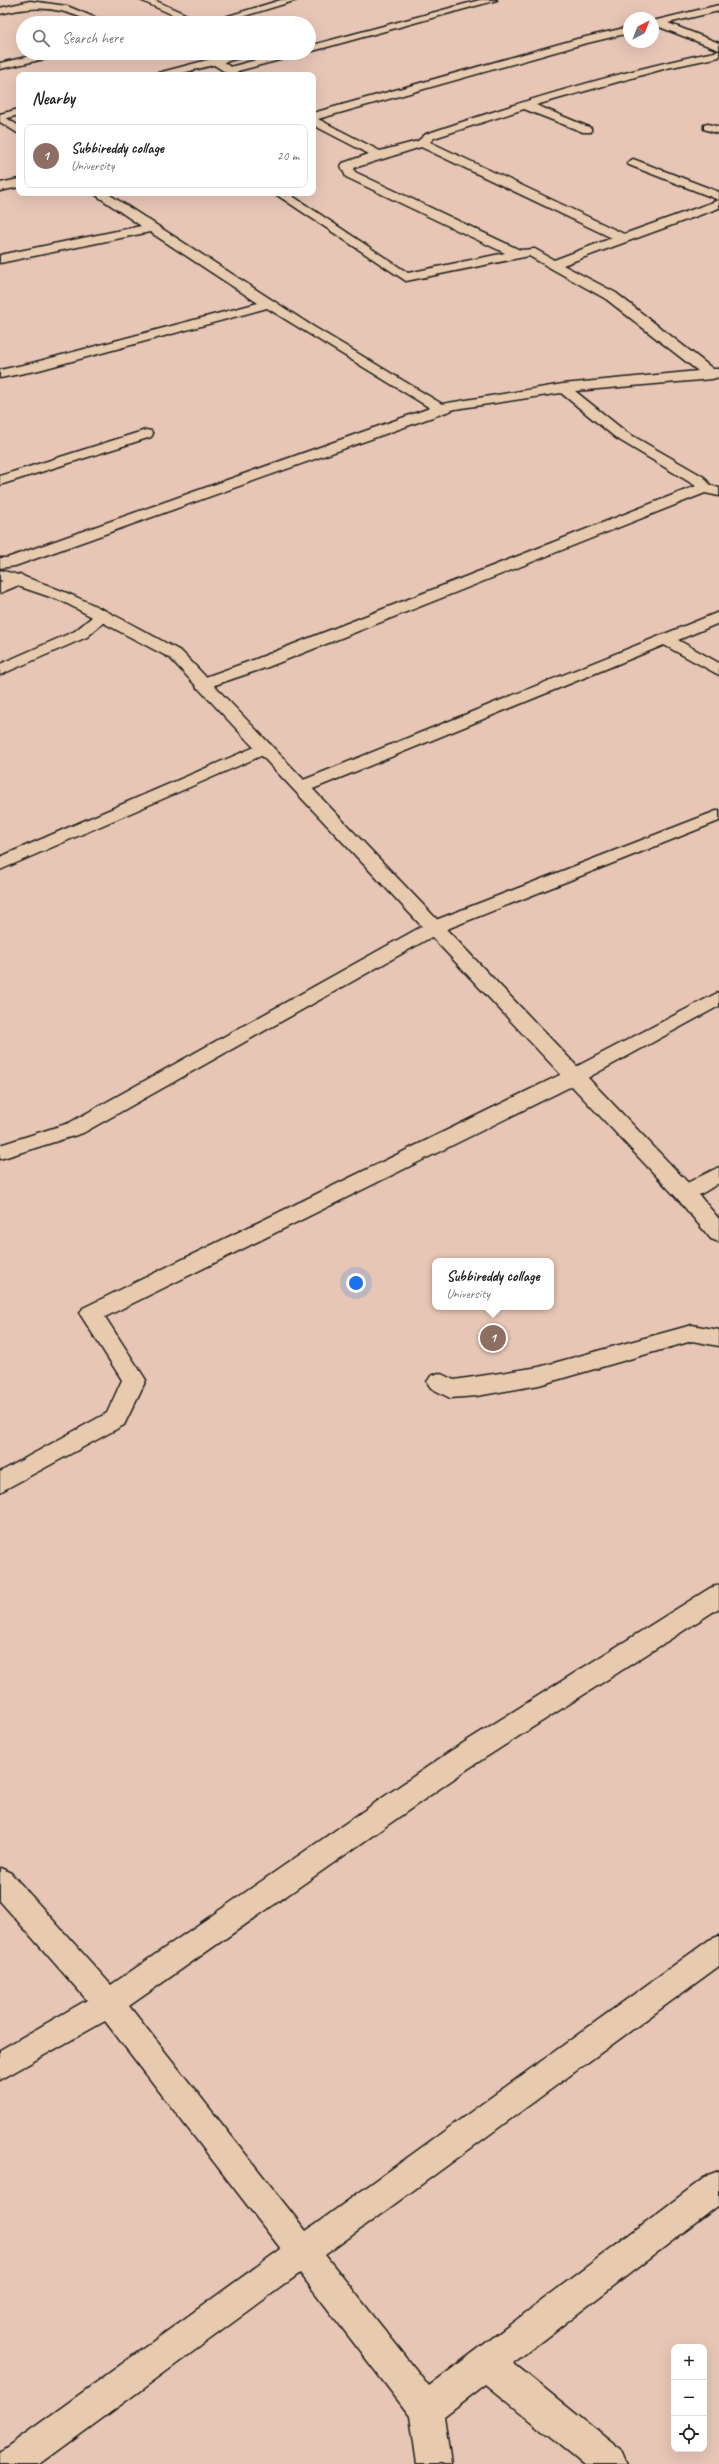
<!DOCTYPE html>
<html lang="en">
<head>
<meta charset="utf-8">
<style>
	:root { --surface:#fff; --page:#f6f6f6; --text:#202124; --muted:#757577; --line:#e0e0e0; --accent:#1f6fb2 }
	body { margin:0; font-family:Caveat,sans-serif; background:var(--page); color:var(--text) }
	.controls { position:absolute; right:12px; bottom:12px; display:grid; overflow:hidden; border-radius:8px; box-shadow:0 4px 16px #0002 }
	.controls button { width:36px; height:36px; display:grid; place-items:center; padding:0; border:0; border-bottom:1px solid var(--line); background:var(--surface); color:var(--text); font:20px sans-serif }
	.compass { position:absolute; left:623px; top:12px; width:36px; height:36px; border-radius:50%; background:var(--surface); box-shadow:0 4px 16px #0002; rotate:42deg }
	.you { position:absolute; left:356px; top:1283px; width:14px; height:14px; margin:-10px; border:3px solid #fff; border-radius:50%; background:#1a73e8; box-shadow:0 0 0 6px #1a73e833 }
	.badge { display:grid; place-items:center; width:26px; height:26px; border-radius:50%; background:var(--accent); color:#fff; font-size:13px; font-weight:700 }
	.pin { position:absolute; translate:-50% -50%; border:2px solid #fff; box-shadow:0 1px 4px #0006 }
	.popup { position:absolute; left:432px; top:1258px; width:122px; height:52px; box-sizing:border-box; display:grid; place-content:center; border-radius:8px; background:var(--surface); filter:drop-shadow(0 1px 3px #0005); font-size:13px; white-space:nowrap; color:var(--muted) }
	.popup b { font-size:15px; color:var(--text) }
	.popup::after { content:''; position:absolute; left:50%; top:100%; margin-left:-8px; border:8px solid transparent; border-top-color:var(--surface) }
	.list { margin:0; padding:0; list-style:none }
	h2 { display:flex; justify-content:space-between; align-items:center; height:52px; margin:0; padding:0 16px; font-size:17px }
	h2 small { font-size:13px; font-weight:400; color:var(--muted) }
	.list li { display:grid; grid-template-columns:26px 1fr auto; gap:12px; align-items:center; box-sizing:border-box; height:64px; margin:0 8px 8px; padding:0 8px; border:1px solid var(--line); border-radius:8px }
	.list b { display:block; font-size:15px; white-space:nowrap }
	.list p { margin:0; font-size:13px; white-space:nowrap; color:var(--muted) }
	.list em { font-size:13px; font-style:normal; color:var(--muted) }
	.icon { flex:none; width:22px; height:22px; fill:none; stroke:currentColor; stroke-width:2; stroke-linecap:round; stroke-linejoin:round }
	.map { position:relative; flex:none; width:719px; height:2464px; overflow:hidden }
	.search { position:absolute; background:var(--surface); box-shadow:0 4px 16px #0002; left:16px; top:16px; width:300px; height:44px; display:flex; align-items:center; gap:10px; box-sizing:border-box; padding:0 14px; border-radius:22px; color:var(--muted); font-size:15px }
	.panel { position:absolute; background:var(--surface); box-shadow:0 4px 16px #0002; left:16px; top:72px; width:300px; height:124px; border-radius:8px }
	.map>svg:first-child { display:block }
</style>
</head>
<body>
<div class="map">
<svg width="719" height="2464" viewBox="0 0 719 2464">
	<rect width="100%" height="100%" fill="#e7c6b6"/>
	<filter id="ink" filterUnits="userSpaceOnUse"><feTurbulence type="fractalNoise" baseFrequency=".025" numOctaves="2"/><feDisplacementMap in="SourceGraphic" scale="8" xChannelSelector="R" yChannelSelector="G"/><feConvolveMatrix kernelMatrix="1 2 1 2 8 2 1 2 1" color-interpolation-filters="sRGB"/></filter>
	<g filter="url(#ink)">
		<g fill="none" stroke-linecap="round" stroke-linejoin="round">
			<defs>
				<polygon id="service" points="692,1325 719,1330 719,1346 692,1341 539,1385 477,1396 450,1398 431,1388 427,1382 431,1376 439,1373 454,1380 539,1367"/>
				<g id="minor">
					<polygon points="140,0 154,0 205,23 281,0 297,0 222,23 191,23"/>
					<path d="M30,1L67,6L108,23C89,23 79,15 61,11C39,6 21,9 0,14V8Z"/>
					<polygon points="719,5 719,11 668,23 719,43 719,50 657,26 653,27 653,21"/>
					<path d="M629,27V33L583,44L318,119L380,151L418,141L426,134C522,101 620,71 719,51V57L667,68L536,105L591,128V132H583L524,109L434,138L430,142L624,234L719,200V208L563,265L616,293L713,369H719V377L712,379L575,391L626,432L704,477L710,485L719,488V496L705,493L268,667L203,689L197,688L195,684L197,680L256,659L696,486L616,438L561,393L455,409L15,566L0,568V558H7L430,408L267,308L39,370L0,378V370L32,363L258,303L150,232L0,263V255L141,226L93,193H107L309,324L442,404L563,384L698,371L606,299L529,256L406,281L274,193H288L408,273L505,253L346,177L341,166L343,163L369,154L313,125V113L577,39ZM421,147L612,238L554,260L535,249L520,250L355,172L354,168Z"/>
					<polygon points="44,53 63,53 62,55 0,69 0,63"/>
					<polygon points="215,58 219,59 242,75 230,75 211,63 210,61"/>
					<polygon points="0,114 19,126 19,134 0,122"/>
					<polygon points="708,124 719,127 719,134 704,129 704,125"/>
					<polygon points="633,159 719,192 719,200 629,165 627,163"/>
					<polygon points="19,179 19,187 0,191 0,183"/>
					<polygon points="146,430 151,431 153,434 151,437 0,485 0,476"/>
					<polygon points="20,574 28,579 26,582 0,593 0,582"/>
					<polygon points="104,610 112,615 87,637 0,675 0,664 75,631 98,612"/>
					<polygon points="719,612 719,623 678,640 719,663 719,675 664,645 308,791 296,791 293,787 296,783"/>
					<polygon points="264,743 270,744 273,748 270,752 0,870 0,857"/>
					<polygon points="719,810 719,821 442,931 83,1133 0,1159 0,1145 69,1123 428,923"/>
					<polygon points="719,992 719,1006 582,1081 105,1317 146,1380 124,1425 0,1492 0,1472 107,1413 122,1380 80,1314 83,1308 568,1071"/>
					<path d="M719,1167V1183C706,1191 692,1202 677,1198L674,1193L677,1188Z"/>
					<polygon points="719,1585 719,1608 469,1768 129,2006 306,2231 709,1940 719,1936 719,1966 325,2255 429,2386 708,2175 719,2171 719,2205 513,2363 623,2452 628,2464 584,2464 486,2384 444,2416 451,2464 417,2464 410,2416 300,2273 40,2464 0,2464 0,2452 281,2249 105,2021 0,2080 0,2050 87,2000 0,1901 0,1868 10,1872 111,1985 449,1752 710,1588"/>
				</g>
				<g id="secondary">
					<polygon points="480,0 497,0 309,52 309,46"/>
					<polygon points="234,53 252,53 251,55 175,75 157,75 158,73"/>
					<polygon points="282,53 300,53 299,55 230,73 225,70 226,68"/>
					<polygon points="19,109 19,115 0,120 0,114"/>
					<path d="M0,570C66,587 123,619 182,652L693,1188L719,1219V1242L711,1239L677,1198L170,658L62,601L0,580Z"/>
				</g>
			</defs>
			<use href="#service" stroke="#1c1c1c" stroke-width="3"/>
			<use href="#minor" stroke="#1c1c1c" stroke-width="3"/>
			<use href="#secondary" stroke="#1c1c1c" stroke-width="3"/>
			<use href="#service" fill="#e8cbaf" fill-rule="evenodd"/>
			<use href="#minor" fill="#e8cbaf" fill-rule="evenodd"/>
			<use href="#secondary" fill="#e8cbaf" fill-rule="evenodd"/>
		</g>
	</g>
</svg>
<div class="controls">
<button>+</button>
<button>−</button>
<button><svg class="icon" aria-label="locate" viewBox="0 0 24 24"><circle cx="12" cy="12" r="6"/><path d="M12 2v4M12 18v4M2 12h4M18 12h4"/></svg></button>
</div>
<svg class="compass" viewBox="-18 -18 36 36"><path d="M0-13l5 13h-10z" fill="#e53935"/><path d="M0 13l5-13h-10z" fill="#757577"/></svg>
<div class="you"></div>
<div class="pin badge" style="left:493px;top:1338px;background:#8d6e63">1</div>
<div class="popup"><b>Subbireddy collage</b>University</div>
<div class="search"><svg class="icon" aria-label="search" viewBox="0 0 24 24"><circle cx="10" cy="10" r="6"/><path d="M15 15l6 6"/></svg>Search here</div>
<section class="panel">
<h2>Nearby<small></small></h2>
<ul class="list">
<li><span class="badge" style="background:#8d6e63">1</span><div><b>Subbireddy collage</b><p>University</p></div><em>20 m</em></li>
</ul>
</section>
</div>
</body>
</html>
